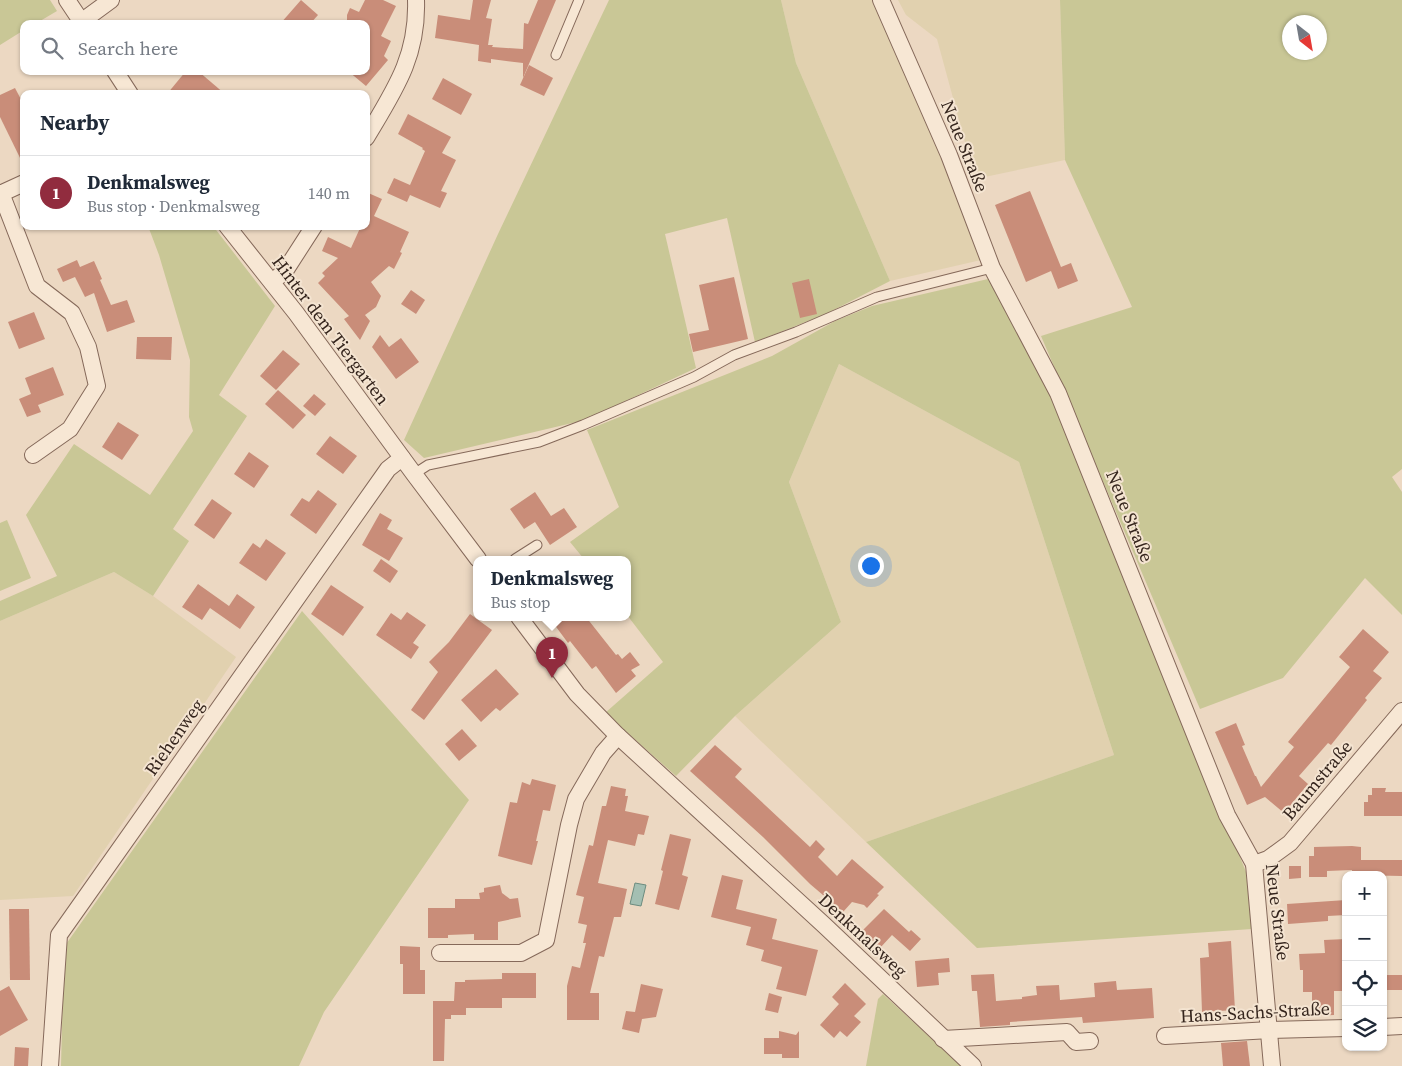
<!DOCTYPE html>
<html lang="en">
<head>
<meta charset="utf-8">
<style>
	:root { --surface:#fff; --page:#f6f6f7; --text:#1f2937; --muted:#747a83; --line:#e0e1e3; --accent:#912c3e }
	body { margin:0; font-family:"Source Serif 4",serif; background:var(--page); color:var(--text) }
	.controls { position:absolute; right:15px; bottom:15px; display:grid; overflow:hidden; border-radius:10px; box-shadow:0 1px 4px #0004 }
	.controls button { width:45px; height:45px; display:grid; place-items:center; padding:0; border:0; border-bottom:1px solid var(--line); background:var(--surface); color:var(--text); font:25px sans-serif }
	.compass { position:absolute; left:1282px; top:15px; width:45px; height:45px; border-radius:50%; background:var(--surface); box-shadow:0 1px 4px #0004; rotate:149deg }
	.you { position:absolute; left:870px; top:565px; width:18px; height:18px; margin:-12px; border:4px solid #fff; border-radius:50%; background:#1a73e8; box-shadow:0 0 0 8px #1a73e833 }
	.badge { display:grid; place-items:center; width:32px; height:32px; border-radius:50%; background:var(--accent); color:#fff; font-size:16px; font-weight:700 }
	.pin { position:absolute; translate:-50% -41px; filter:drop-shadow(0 1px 2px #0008) }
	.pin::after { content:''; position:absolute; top:26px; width:18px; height:15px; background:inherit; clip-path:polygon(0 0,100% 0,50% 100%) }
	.popup { position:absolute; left:473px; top:556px; width:158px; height:65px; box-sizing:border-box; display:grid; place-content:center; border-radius:10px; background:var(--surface); filter:drop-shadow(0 1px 4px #0005); font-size:16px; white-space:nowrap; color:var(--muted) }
	.popup b { font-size:19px; color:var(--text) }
	.popup::after { content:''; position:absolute; left:50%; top:100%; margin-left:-10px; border:10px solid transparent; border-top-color:var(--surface) }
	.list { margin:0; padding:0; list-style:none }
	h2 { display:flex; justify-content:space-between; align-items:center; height:65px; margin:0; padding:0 20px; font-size:21px }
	h2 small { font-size:16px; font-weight:400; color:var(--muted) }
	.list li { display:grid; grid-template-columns:32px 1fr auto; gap:15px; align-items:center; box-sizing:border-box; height:75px; padding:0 20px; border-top:1px solid var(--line) }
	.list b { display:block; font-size:19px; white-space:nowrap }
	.list p { margin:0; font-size:16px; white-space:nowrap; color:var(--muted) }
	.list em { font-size:16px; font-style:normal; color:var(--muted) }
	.icon { flex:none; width:28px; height:28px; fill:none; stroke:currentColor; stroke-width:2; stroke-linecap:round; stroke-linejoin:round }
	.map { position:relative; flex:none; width:1402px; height:1066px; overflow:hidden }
	.search { position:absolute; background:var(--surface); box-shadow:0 1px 4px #0004; left:20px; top:20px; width:350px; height:55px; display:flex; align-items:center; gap:12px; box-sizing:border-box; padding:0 18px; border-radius:10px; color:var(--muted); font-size:19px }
	.panel { position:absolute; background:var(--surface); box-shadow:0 1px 4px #0004; left:20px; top:90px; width:350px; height:140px; border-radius:10px }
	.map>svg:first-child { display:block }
</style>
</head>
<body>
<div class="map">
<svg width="1402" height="1066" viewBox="0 0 1402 1066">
	<rect width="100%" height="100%" fill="#ecd8c2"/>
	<g fill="#e1d1af">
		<polygon points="781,0 873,0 943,157 981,260 890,281 796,63"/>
		<polygon points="898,0 1060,0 1065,160 975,179 937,39 906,15"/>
		<polygon points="839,364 1019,462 1114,755 866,842 735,716 841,622 789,482"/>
		<polygon points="114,572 153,596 236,657 73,896 0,900 0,621"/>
	</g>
	<g fill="#c9c796" fill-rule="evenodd">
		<polygon points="0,0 50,0 57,11 35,24 24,24 24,30 0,45"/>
		<polygon points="609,0 781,0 796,63 890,281 826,314 755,342 727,218 665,234 696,368 585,420 424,458 404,440 498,234"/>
		<path d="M1060,0H1402V469L1392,477L1402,492V615L1365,578L1283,678L1200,709L1041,336L1132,307L1065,160ZM1290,22H1320V52H1290Z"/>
		<polygon points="148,226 213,226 275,306 219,395 247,416 173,529 189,541 153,596 114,572 0,621 0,601 57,576 26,515 74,444 150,495 193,431 189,417 190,360 159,255"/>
		<polygon points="988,279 1051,391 1183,716 1246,872 1252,929 977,948 866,842 1114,755 1019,462 839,364 789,482 841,622 735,716 676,776 605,713 663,662 627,615 627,559 584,559 570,542 619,507 587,430 772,356 835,321 872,306"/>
		<polygon points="7,520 31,578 0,591 0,523"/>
		<polygon points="302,611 469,800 324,1012 299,1066 61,1066 64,947"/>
		<polygon points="883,994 961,1066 866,1066 878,999"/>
	</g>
	<polygon fill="#a4bfb2" stroke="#6c8c7f" points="635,883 646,885 641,906 630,904"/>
	<g fill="#c98d79">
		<polygon points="301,0 318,15 310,24 280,24"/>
		<polygon points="365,0 383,0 396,6 381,36 391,41 384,56 388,60 366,86 348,71 366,71 366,24 354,24 347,20 347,15 350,8 359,12"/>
		<polygon points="473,0 491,0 486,18 492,19 488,45 493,45 492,47 523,49 524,23 528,24 538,0 556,0 523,78 523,63 491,59 491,63 478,61 479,45 435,38 438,15 470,20"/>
		<polygon points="529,65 553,78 544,96 520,85"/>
		<polygon points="186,71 198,71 225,94 167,94"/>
		<polygon points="443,78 472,94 461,115 432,99"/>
		<polygon points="15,88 24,105 24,166 0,117 0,95"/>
		<polygon points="408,114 451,137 442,153 456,160 441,191 447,193 440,208 410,195 407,202 387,193 394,178 410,185 425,151 422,149 423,148 398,134"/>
		<polygon points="1030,191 1061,267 1071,263 1078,281 1058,289 1051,271 1026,282 995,205"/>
		<polygon points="366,192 382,199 374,216 409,232 400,252 402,253 394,269 389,266 371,282 381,296 376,307 365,315 370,321 360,340 344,319 349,316 318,283 325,276 322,273 338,258 322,251 328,237 351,248 361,226 366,226"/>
		<polygon points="77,260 80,267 94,261 102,279 100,280 111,305 127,300 135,322 107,332 94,293 85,297 75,277 63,282 57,269"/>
		<polygon points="734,277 748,339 693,352 689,334 709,330 699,285"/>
		<polygon points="809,279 817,314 800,318 792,283"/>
		<polygon points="411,290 425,300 416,314 401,304"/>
		<polygon points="34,312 45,339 19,349 8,322"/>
		<polygon points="380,335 389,347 401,338 419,362 396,379 372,347"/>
		<polygon points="137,337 172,337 171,360 136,359"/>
		<polygon points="283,350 300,364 276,390 260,376"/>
		<polygon points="53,367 64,395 38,405 41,412 27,417 19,399 31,394 25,378"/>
		<polygon points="278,390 306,415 293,429 265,404"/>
		<polygon points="314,394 326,404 315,416 303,406"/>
		<polygon points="118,422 139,435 122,460 102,447"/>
		<polygon points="330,436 357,456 343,474 316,454"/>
		<polygon points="249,452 269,466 254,488 234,474"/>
		<polygon points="318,490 337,504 316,534 290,515 302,498 309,502"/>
		<polygon points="535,492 551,516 564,508 577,527 550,545 535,522 524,529 510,509"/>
		<polygon points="212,499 232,513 214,539 194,525"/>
		<polygon points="380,513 392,520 387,529 403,538 389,561 362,545"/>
		<polygon points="266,539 286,553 266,581 239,563 253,543 260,548"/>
		<polygon points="381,559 398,571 390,583 373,571"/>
		<polygon points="198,584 229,606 237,594 255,607 240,629 210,608 202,620 182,607"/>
		<polygon points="331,585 364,607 343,636 311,614"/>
		<polygon points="407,612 426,625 413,643 419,647 411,659 376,635 391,613 401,620"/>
		<polygon points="470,614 492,630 424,720 411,710 438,672 429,662 449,642"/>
		<polygon points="564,617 586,617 616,655 618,654 622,659 630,652 640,665 631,670 636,676 616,693 596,666 592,669 570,641 568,643 554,624"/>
		<polygon points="1363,629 1389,652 1373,671 1382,678 1365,698 1367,700 1331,745 1328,743 1299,776 1308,784 1284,813 1265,797 1247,805 1215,732 1236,723 1245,745 1242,746 1255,776 1256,776 1261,787 1294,747 1288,742 1350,667 1339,657"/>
		<polygon points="496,669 519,694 500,711 496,708 481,722 461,700"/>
		<polygon points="462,729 477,746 459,761 445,744"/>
		<polygon points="715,745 742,769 735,777 810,847 816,840 825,849 818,857 837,876 852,859 884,887 877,894 879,895 867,908 864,905 852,902 843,912 810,884 763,837 690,771"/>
		<polygon points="532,779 556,785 550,811 543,810 536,841 538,841 532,865 498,856 510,802 517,803 522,782 530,785"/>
		<polygon points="611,786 626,789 625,796 628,796 625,811 649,816 644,835 638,834 635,846 608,840 598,883 627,889 621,917 614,917 604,957 599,956 590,993 599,993 599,1020 567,1020 567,986 572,966 580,968 586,943 583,943 587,925 578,923 584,897 576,895 589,845 593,846 602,806 606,806"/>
		<polygon points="1372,788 1386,788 1385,792 1402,792 1402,816 1364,816 1364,802 1368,802 1368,795 1372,795"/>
		<polygon points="670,834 691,839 682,875 688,877 679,910 655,904 663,871 661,870"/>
		<polygon points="1352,846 1361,847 1361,860 1402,860 1402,876 1352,875 1352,870 1327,871 1327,877 1309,877 1309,856 1314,856 1314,847"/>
		<polygon points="1289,866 1301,866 1301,878 1289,879"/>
		<polygon points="722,875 743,880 736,909 777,919 772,939 818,950 806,996 776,989 782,967 761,961 764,950 746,945 751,927 711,917"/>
		<polygon points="500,885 502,893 510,899 518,898 521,917 498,922 498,940 474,940 474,934 448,935 448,938 428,938 428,908 455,908 455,899 480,899 479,893 484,892 484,888"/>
		<polygon points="1346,900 1346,915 1328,916 1328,921 1288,924 1287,904"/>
		<polygon points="9,909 29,909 30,980 10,980"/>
		<polygon points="884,909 909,932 911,930 921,939 910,951 892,935 880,948 862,931"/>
		<polygon points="1346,939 1346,991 1334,991 1334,1015 1312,1016 1312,992 1303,992 1303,970 1300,970 1299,954 1325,953 1324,940"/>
		<polygon points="1231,941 1235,1010 1202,1012 1200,958 1209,957 1208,943"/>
		<polygon points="400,946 420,947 420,970 425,970 425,994 403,994 403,964 400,964"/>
		<polygon points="949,958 950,972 938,973 939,985 917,987 915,961"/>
		<polygon points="502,973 536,973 536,998 502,998 502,1008 466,1008 466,1015 451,1015 451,1019 445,1019 444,1061 433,1061 433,1001 454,1001 455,982 465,982 465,980 502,979"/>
		<polygon points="994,974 996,1001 1022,999 1022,997 1037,995 1036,986 1059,985 1060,1000 1095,997 1094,983 1116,981 1117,990 1152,988 1154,1018 1083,1023 1082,1017 1010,1022 1010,1025 980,1027 977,991 972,991 971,975"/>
		<rect x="1383" y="975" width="19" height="15"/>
		<polygon points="845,983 866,1004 854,1016 861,1022 847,1037 840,1031 834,1038 820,1025 839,1004 832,997"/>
		<polygon points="641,984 663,989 656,1017 642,1019 639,1033 622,1029 626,1011 635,1012"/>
		<polygon points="9,986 28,1020 0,1036 0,991"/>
		<polygon points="769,993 782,997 778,1013 765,1010"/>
		<polygon points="779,1031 796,1035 799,1031 799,1058 782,1058 782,1054 764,1054 764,1038 779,1038"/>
		<polygon points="1247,1041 1250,1066 1223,1066 1221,1043"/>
		<polygon points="15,1047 29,1048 28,1066 14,1066"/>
	</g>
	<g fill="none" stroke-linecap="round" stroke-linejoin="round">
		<defs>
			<g id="service">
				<polyline points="556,55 579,0"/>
				<polyline points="414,474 428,465 539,442 583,425 694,377 734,355 796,332 877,297 992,268"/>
				<polyline points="515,559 537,545"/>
			</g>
			<g id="minor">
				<polyline points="67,0 83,24"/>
				<polyline points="881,0 949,155 992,268 1058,393 1227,815 1254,864 1272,1066"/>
				<polyline points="81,22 111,0"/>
				<polyline points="115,71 130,94"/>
				<path d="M366,138C394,91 418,57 416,0"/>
				<polyline points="1,193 37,286 72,313 88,347 97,386 70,429 33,455"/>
				<polyline points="0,194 24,183"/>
				<polyline points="227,226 296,313 414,474 478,559"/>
				<polyline points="272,282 285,271 314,226"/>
				<polyline points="519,617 577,694 618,736 824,925 973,1066"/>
				<polyline points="1254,864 1268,859 1290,843 1402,711"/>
				<polyline points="440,953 521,953 546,940 569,825 576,799 603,753 618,736"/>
				<polyline points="1383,1027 1402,1026"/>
				<polyline points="1165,1036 1270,1030 1346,1028"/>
				<polyline points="943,1039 1067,1032 1076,1042 1090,1041"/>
				<polyline points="50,1066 59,935 388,469 402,458"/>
			</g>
		</defs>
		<use href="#service" stroke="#85695a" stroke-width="11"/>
		<use href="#minor" stroke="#85695a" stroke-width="18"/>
		<use href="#service" stroke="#f7e7d4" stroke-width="9"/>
		<use href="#minor" stroke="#f7e7d4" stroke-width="16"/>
	</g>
	<g text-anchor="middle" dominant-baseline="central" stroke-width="4" stroke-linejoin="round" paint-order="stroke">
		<g font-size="18" fill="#35251d" stroke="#f4e4d1">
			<text transform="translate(965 146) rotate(68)">Neue Straße</text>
			<text transform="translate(331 330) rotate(53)">Hinter dem Tiergarten</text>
			<text transform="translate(1130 516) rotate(68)">Neue Straße</text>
			<text transform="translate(174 737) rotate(-55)">Riehenweg</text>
			<text transform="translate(1317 780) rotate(-50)">Baumstraße</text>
			<text transform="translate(1278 912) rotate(83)">Neue Straße</text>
			<text transform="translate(863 935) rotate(43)">Denkmalsweg</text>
			<text transform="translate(1255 1012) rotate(-3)">Hans-Sachs-Straße</text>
		</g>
	</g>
</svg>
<div class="controls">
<button>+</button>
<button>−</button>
<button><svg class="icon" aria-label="locate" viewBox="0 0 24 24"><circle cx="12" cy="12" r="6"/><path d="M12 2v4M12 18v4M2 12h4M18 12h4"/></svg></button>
<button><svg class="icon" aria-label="layers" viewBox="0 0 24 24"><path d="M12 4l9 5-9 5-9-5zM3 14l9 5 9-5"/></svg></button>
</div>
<svg class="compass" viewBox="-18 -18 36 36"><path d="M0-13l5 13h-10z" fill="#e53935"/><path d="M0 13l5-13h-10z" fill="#747a83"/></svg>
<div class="you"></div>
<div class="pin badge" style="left:552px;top:678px">1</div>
<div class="popup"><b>Denkmalsweg</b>Bus stop</div>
<div class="search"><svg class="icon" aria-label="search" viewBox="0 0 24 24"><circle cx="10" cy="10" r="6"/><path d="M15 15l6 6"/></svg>Search here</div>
<section class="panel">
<h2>Nearby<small></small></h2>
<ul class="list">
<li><span class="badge">1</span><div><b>Denkmalsweg</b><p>Bus stop · Denkmalsweg</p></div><em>140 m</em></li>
</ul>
</section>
</div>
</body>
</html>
